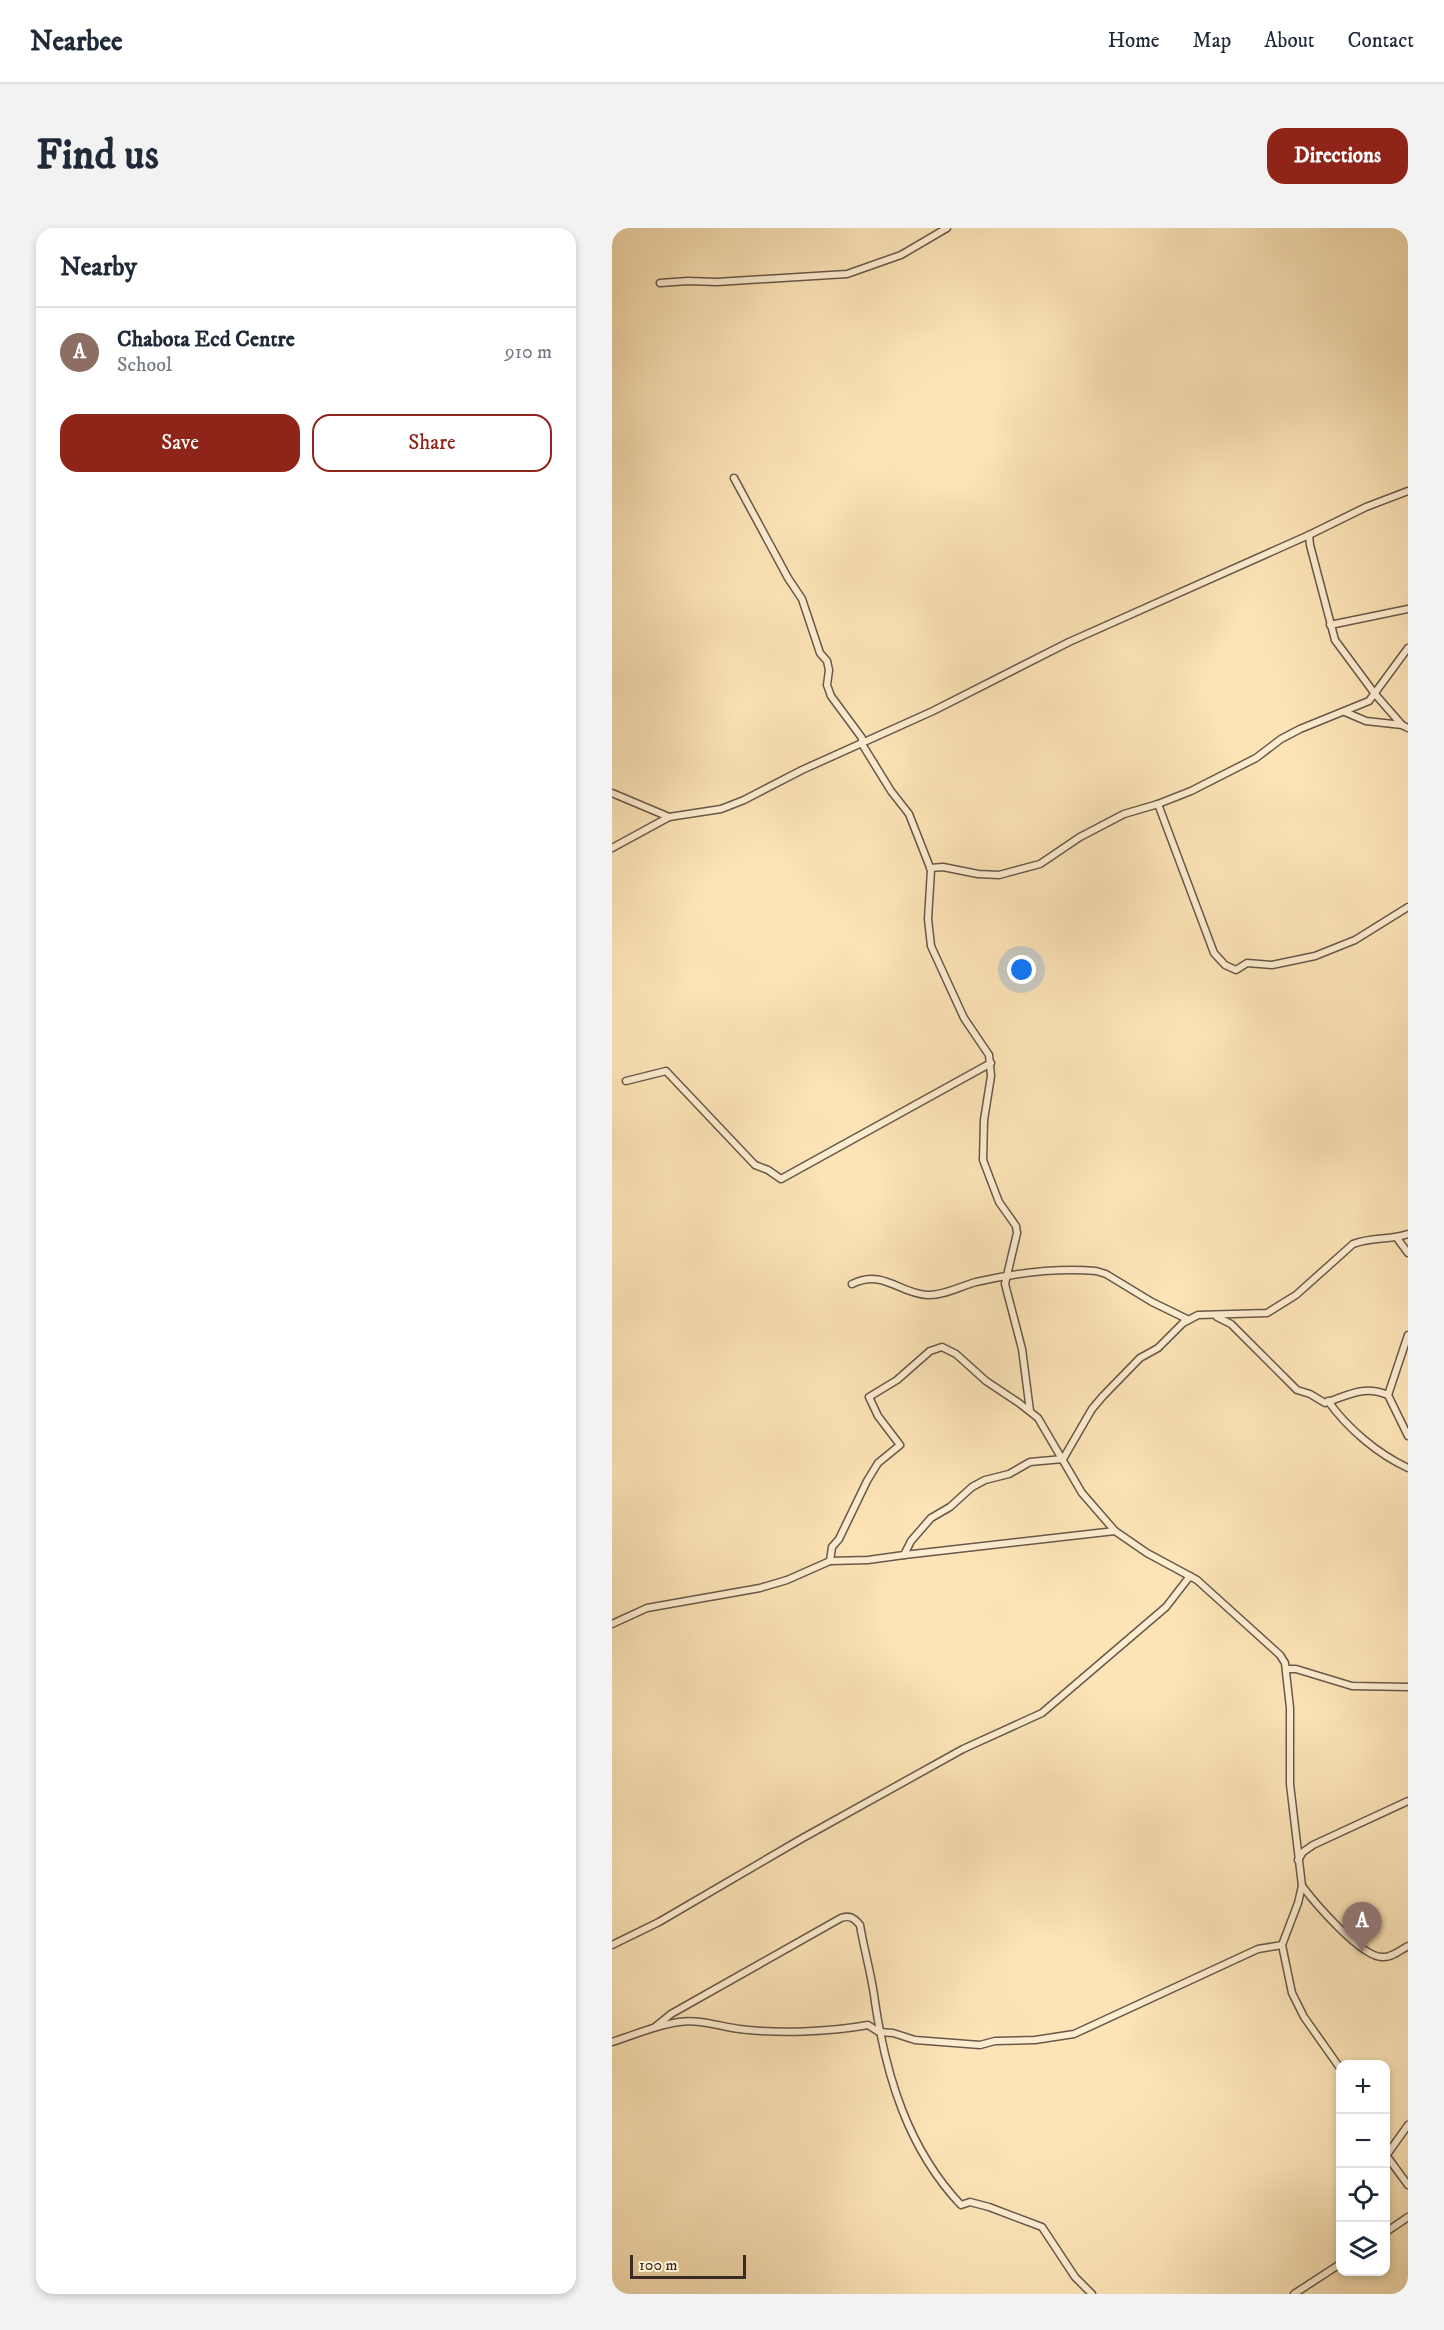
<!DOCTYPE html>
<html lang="en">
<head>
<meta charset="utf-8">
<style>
	:root { --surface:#fff; --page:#f2f2f3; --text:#1f2937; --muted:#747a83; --line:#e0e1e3; --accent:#8f2418 }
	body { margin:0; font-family:"IM FELL DW Pica",serif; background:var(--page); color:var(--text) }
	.controls { position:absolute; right:18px; bottom:18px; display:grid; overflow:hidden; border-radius:12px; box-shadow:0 3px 9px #0003 }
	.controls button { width:54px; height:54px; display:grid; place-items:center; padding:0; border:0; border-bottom:2px solid var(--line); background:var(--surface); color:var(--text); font:30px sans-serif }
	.scale { position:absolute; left:18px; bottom:15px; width:116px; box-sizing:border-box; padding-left:6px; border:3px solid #382a25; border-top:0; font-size:16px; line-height:21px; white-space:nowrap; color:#382a25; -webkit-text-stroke:4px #fdedd0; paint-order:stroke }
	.you { position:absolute; left:410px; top:742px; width:21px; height:21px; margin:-15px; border:4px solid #fff; border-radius:50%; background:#1a73e8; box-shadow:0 0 0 9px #1a73e833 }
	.badge { display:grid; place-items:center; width:39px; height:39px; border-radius:50%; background:var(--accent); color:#fff; font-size:20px; font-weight:700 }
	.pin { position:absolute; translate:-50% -50px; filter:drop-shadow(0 2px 3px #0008) }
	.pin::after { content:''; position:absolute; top:32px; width:21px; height:18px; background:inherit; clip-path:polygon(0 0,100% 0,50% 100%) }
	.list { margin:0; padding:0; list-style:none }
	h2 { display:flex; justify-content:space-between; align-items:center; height:78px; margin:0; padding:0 24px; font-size:26px }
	h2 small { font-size:20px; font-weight:400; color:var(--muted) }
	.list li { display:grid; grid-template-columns:39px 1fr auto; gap:18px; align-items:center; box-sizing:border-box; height:90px; padding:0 24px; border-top:2px solid var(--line) }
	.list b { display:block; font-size:22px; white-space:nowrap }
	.list p { margin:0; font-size:20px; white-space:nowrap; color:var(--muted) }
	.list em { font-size:20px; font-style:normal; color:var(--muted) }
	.actions { display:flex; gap:12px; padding:18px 24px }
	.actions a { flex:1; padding:14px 0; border:2px solid var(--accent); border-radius:18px; text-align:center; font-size:21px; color:var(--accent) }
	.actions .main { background:var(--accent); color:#fff }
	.icon { flex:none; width:33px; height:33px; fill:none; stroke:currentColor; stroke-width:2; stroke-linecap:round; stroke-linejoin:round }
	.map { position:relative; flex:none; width:796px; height:2066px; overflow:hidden; border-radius:18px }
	header { display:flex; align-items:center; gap:36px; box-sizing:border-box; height:84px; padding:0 30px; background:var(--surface); border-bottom:2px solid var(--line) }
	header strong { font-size:28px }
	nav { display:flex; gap:33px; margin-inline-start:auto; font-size:21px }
	.intro { display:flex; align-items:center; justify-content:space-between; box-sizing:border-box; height:144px; padding:0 36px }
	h1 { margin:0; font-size:42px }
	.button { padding:15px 27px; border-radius:18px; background:var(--accent); color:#fff; font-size:21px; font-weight:700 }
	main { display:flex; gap:36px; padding:0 36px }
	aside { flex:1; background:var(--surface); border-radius:18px; box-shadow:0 3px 9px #0003 }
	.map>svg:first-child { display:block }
</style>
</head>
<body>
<header>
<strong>Nearbee</strong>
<nav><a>Home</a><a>Map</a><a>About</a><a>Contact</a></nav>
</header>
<div class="intro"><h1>Find us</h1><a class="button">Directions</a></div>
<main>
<aside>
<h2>Nearby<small></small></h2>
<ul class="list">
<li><span class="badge" style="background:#8d6e63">A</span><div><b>Chabota Ecd Centre</b><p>School</p></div><em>910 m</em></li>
</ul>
<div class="actions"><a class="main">Save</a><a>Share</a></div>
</aside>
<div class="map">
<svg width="796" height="2066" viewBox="0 0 796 2066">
	<rect width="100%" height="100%" fill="#fce4b7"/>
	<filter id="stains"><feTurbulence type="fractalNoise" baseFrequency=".00333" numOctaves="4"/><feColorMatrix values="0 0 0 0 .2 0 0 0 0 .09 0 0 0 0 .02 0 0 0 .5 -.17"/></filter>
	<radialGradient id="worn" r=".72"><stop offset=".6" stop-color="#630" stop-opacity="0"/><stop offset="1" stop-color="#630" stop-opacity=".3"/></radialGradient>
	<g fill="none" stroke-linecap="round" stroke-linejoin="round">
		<defs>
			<g id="minor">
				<polyline points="48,55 76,53 105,54 235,46 289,27 335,0"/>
				<polyline points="122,250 176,350 190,371 208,425 215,433 217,442 215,457 219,468 250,510 250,516 279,563 297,586 319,642 316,691 319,718 352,790 377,827 379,848 372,892 371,932 387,974 404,998 405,1005 393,1056 410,1121 418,1183"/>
				<polyline points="697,307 698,317 723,412 763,466 790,497"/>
				<polyline points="718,397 796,381"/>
				<polyline points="733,484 754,493 790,497 796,500"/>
				<polyline points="0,565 57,589"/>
				<polyline points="546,576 602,725 613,737 624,742 635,735 660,737 703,728 743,712 796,679"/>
				<polyline points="0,620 57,589 109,581 132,572 190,542 321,483 457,414 697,307 754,279 796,263"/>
				<polyline points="318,640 331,639 366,646 387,647 428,636 468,609 512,586 546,576 579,563 644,530 669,511 688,501 757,473 796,420"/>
				<polyline points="14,853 54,843 143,937 156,942 169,951 379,835"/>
				<polyline points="785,1010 796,1025"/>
				<path d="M240,1056C272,1041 286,1065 315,1067C331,1068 349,1058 364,1054C403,1045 445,1040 484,1043L494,1046L540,1074L575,1091"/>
				<path d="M605,1089L619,1096L685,1162L698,1166L713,1175C737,1167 751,1157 776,1167"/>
				<polyline points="796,1107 776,1167 796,1208"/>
				<path d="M716,1173C736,1201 766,1226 796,1240"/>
				<polyline points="292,1327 503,1303"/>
				<polyline points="218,1333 220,1319 227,1311 255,1253 266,1235 288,1217 266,1188 257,1169 285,1152 318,1123 330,1119 344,1126 374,1153 407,1175 426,1190 470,1265 503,1303 535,1325 585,1352 668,1427 673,1435 678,1480 678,1556 690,1658 686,1675 670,1717 680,1765 692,1789 728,1840"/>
				<path d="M0,1396L35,1380L148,1360L175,1352L218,1333L256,1332L292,1327L299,1313L319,1290L338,1279L360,1259L373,1252L397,1246L418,1234L451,1231L480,1181L491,1168L528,1130L546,1120L571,1095L586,1087L655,1085L684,1067L741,1016C758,1009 778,1012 796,1006"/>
				<polyline points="674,1441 684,1441 740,1458 796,1459"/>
				<polyline points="686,1632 691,1624 701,1617 796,1573"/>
				<path d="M690,1658C703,1675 749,1729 770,1729C780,1730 788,1722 796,1718"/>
				<polyline points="0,1717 47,1694 189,1611 351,1521 430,1485 554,1379 578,1348"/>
				<path d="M43,1799L59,1786L229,1690C238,1687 242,1690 248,1697C252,1722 260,1748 263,1774C274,1848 296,1921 349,1977L358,1974L377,1979L430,1999L463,2049L480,2066"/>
				<path d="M0,1814C22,1807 44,1797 67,1794C88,1791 106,1798 127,1801C166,1806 217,1804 256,1797L267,1804L281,1805L303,1812L368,1817L383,1813L423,1812L462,1806L646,1721L670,1717"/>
				<polyline points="774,1927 796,1957"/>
				<polyline points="774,1928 796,1897"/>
				<polyline points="774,2004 796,1989"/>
				<polyline points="682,2066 728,2036"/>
			</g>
		</defs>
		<use href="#minor" stroke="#69584a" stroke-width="9"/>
		<use href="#minor" stroke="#fdedd0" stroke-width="6"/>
	</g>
	<rect width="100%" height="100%" filter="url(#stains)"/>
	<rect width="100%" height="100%" fill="url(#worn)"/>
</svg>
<div class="controls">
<button>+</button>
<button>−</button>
<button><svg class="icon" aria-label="locate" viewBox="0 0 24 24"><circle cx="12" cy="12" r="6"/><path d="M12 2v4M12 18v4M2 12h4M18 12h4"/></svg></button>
<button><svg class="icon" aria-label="layers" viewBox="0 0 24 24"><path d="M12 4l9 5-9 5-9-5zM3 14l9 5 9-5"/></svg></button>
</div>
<div class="scale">100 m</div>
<div class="you"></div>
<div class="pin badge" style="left:750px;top:1724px;background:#8d6e63">A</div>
</div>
</main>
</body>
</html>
